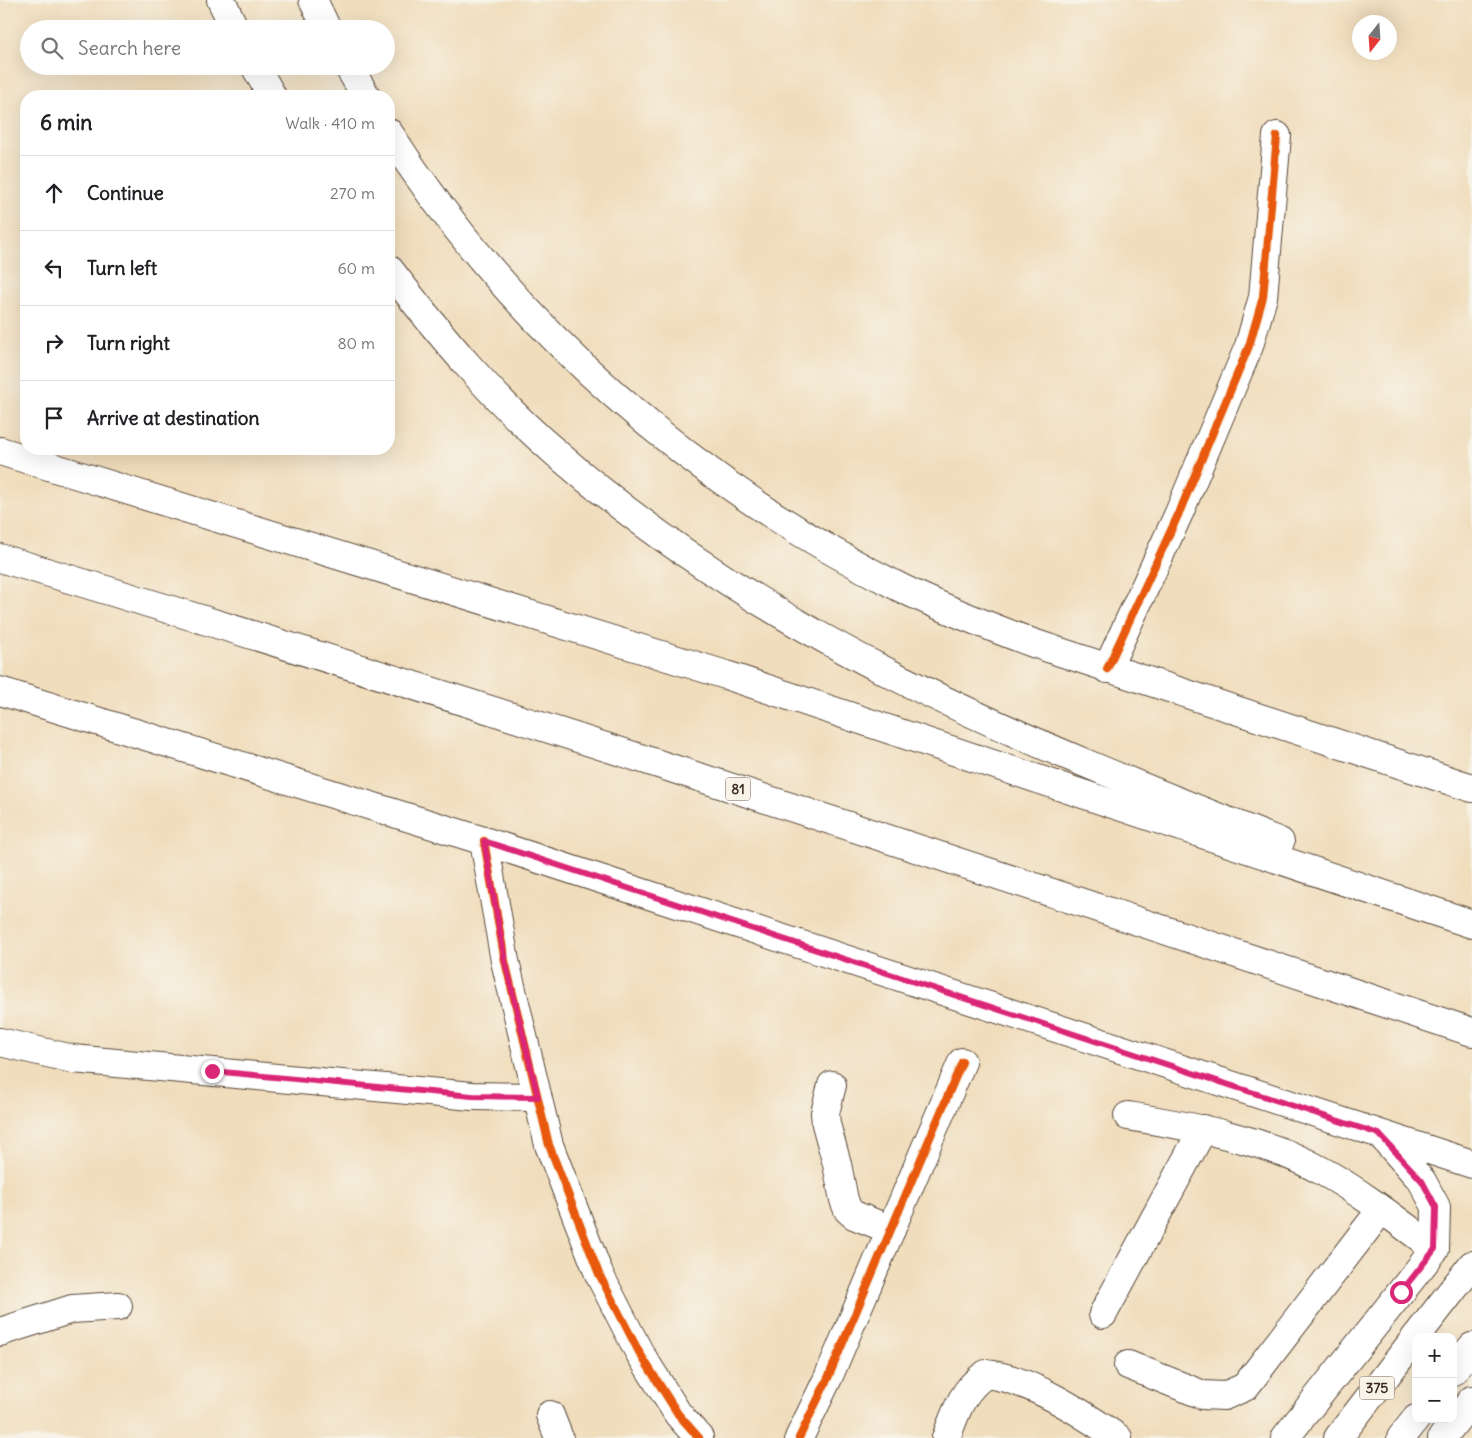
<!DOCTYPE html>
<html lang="en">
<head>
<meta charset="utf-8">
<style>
	:root { --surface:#fff; --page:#f2f2f2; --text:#202124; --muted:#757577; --line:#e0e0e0 }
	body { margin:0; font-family:Delius,sans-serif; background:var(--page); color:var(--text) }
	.controls { position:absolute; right:15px; bottom:15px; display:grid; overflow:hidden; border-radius:10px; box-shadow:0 5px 20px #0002 }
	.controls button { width:45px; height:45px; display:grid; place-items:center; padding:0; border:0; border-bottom:1px solid var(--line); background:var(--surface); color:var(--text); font:25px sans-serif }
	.compass { position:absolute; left:1352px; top:15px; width:45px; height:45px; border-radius:50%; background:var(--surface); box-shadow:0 5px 20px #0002; rotate:197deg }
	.stop { position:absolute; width:15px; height:15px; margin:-11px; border:4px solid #db2777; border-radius:50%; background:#fff }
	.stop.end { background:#db2777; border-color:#fff; box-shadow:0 1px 5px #0008 }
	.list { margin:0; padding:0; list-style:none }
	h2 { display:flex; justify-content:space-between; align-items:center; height:65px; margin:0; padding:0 20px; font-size:21px }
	h2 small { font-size:16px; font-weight:400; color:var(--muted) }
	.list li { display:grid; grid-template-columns:32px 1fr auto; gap:15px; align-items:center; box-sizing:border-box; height:75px; padding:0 20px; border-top:1px solid var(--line) }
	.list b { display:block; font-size:19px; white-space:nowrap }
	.list em { font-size:16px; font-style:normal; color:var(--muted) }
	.icon { flex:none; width:28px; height:28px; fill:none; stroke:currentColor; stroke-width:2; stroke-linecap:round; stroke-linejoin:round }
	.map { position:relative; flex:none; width:1472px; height:1438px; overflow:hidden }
	.search { position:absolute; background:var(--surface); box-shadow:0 5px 20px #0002; left:20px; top:20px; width:375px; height:55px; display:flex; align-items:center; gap:12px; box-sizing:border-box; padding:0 18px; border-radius:28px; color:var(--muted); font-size:19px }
	.panel { position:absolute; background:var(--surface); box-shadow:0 5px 20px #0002; left:20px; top:90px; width:375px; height:365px; border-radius:20px }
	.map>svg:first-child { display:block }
</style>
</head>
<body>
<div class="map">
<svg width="1472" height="1438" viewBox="0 0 1472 1438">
	<rect width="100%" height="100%" fill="#f7f3e8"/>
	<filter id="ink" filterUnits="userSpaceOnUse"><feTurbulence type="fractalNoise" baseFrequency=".02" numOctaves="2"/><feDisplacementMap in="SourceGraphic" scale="10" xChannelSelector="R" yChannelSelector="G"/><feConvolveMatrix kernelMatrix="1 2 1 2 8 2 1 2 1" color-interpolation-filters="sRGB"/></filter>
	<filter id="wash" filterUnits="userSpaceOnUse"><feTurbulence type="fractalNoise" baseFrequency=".0096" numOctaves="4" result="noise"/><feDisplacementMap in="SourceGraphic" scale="20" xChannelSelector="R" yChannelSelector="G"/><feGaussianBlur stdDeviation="1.12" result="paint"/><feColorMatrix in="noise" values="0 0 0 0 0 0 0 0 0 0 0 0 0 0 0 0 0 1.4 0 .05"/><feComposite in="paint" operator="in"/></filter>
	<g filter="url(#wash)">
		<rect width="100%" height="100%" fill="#f0ddbc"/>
	</g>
	<g filter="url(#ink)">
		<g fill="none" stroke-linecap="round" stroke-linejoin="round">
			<defs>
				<g id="minor">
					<polyline points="1107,669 1179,513 1249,346 1263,297 1277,136"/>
					<polyline points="484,841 505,961 549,1145 599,1274 639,1352 678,1414 699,1438"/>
					<polyline points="0,1042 73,1059 472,1096 537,1097"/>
					<polyline points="832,1085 825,1113 826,1124 837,1164 844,1200 848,1210 854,1215 891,1230"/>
					<path d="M1128,1116C1194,1127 1263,1138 1322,1171C1362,1193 1399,1222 1435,1249"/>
					<polyline points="1103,1314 1203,1129"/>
					<polyline points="0,1332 72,1309 118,1306"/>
					<polyline points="1128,1365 1203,1395 1224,1396 1245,1387 1381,1210"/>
					<polyline points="550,1415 559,1438"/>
					<polyline points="799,1438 828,1378 962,1062"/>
					<path d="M946,1438C956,1412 962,1390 986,1374C1030,1379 1082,1413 1118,1438"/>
				</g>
				<g id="major">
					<polyline points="313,0 327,29"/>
					<polyline points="348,66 366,96"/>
					<path d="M389,133C514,328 695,485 901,588C944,609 988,626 1033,643L1472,788"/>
					<polyline points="0,691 484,841 1472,1164"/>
					<polyline points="1416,1337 1472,1265"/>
					<polyline points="1453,1371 1472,1347"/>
					<polyline points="1285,1438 1435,1249 1436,1207 1422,1181 1382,1136"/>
					<polyline points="1338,1438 1416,1337"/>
					<polyline points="1401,1438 1416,1419"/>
					<polyline points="1442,1438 1472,1400"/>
				</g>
				<g id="highway">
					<polyline points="221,0 235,29"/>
					<polyline points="255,66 272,96"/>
					<path d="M389,269C439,334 493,399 556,453C770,640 1020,739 1280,842"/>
					<polyline points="0,451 726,675 1472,924"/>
					<path d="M0,558C494,706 983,870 1472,1032"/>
				</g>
			</defs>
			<use href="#minor" stroke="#564536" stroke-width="30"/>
			<use href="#major" stroke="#564536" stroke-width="30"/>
			<use href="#highway" stroke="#564536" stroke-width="30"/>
			<use href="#minor" stroke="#fff" stroke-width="28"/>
			<use href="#major" stroke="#fff" stroke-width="28"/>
			<use href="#highway" stroke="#fff" stroke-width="28"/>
			<defs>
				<g id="cycleway">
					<polyline points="1107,669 1179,513 1249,346 1263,297 1277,136"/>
					<polyline points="484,841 505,961 549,1145 599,1274 639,1352 678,1414 699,1438"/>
					<polyline points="799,1438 828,1378 962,1062"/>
				</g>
			</defs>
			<use href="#cycleway" stroke="#f7f3e8" stroke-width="11"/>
			<use href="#cycleway" stroke="#e8590c" stroke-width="8"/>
		</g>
	</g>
	<g fill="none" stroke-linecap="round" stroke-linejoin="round" filter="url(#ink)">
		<polyline stroke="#db2777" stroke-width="6" points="212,1071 472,1096 538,1097 505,961 484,841 1379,1134 1422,1181 1436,1207 1435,1249 1401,1292"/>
	</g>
	<g text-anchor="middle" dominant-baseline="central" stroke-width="4.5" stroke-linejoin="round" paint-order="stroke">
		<g fill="#f7f3e8" stroke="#73665b" stroke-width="1">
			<rect x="725.5" y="777.5" width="25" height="23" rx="4"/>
			<rect x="1359.5" y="1376.5" width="35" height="23" rx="4"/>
		</g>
		<g font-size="14" font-weight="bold" fill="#3b2a1e">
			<text x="738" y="789">81</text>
			<text x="1377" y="1388">375</text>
		</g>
	</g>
</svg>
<div class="controls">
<button>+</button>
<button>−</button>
</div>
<svg class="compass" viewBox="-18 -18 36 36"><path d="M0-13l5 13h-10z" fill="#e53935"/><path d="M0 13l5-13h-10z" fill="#757577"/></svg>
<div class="stop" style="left:1401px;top:1292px"></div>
<div class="stop end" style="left:212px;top:1071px"></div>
<div class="search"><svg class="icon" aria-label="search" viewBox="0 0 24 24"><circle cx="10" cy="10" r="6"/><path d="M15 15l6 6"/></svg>Search here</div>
<section class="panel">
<h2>6 min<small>Walk · 410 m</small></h2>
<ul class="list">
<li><svg class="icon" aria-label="ahead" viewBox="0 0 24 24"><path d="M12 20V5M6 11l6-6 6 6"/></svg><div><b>Continue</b></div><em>270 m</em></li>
<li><svg class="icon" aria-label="left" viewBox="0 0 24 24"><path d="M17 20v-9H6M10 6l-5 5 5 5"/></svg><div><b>Turn left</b></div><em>60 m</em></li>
<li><svg class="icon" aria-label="right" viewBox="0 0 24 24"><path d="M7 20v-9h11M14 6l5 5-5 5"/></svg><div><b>Turn right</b></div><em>80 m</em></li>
<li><svg class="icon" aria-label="arrive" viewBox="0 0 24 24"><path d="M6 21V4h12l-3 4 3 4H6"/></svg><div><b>Arrive at destination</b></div></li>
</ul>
</section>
</div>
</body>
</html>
